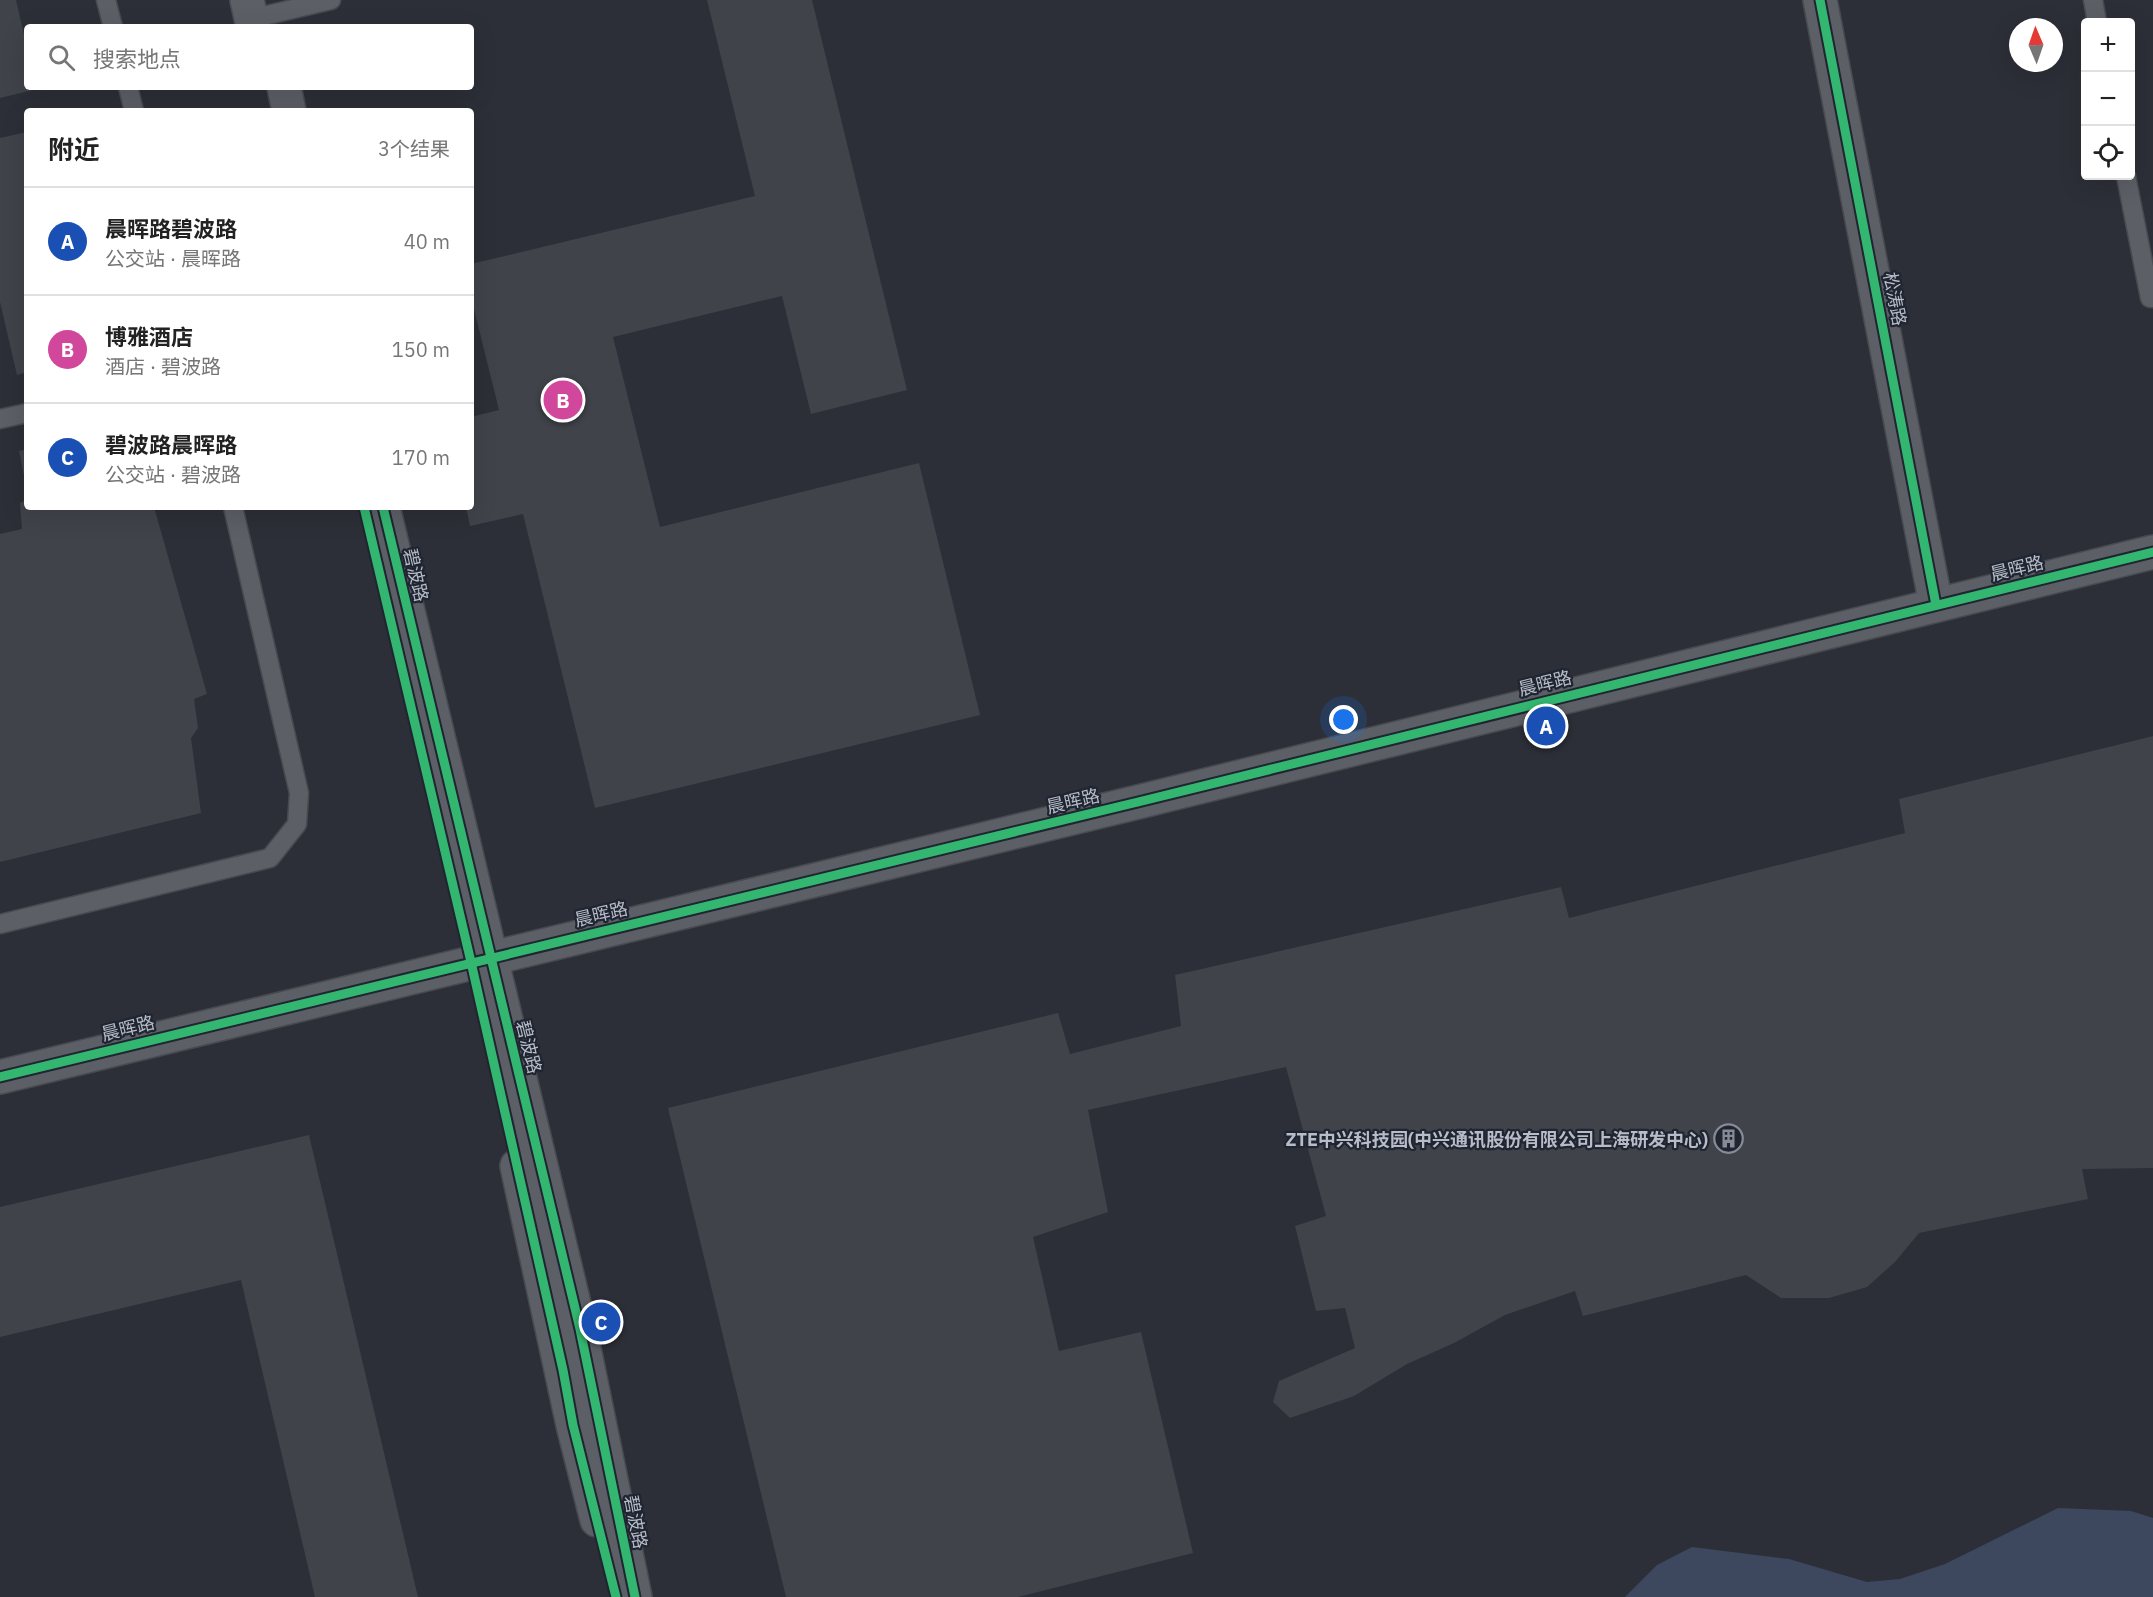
<!DOCTYPE html>
<html lang="zh">
<head>
<meta charset="utf-8">
<style>
	:root { --surface:#fff; --page:#f2f2f2; --text:#222; --muted:#767676; --line:#e0e0e0; --accent:#868b95 }
	body { margin:0; font-family:"IBM Plex Sans","Noto Sans SC",sans-serif; background:var(--page); color:var(--text) }
	.controls { position:absolute; right:18px; top:18px; display:grid; overflow:hidden; border-radius:6px; box-shadow:0 6px 24px #0002 }
	.controls button { width:54px; height:54px; display:grid; place-items:center; padding:0; border:0; border-bottom:2px solid var(--line); background:var(--surface); color:var(--text); font:30px sans-serif }
	.compass { position:absolute; left:2009px; top:18px; width:54px; height:54px; border-radius:50%; background:var(--surface); box-shadow:0 6px 24px #0002; rotate:358deg }
	.you { position:absolute; left:1344px; top:720px; width:21px; height:21px; margin:-15px; border:4px solid #fff; border-radius:50%; background:#1a73e8; box-shadow:0 0 0 9px #1a73e833 }
	.badge { display:grid; place-items:center; width:39px; height:39px; border-radius:50%; background:var(--accent); color:#fff; font-size:20px; font-weight:700 }
	.pin { position:absolute; translate:-50% -50%; border:3px solid #fff; box-shadow:0 2px 6px #0006 }
	.list { margin:0; padding:0; list-style:none }
	h2 { display:flex; justify-content:space-between; align-items:center; height:78px; margin:0; padding:0 24px; font-size:26px }
	h2 small { font-size:20px; font-weight:400; color:var(--muted) }
	.list li { display:grid; grid-template-columns:39px 1fr auto; gap:18px; align-items:center; box-sizing:border-box; height:108px; padding:0 24px; border-top:2px solid var(--line) }
	.list b { display:block; font-size:22px; white-space:nowrap }
	.list p { margin:0; font-size:20px; white-space:nowrap; color:var(--muted) }
	.list em { font-size:20px; font-style:normal; color:var(--muted) }
	.icon { flex:none; width:33px; height:33px; fill:none; stroke:currentColor; stroke-width:2; stroke-linecap:round; stroke-linejoin:round }
	.map { position:relative; flex:none; width:2153px; height:1597px; overflow:hidden }
	.search { position:absolute; background:var(--surface); box-shadow:0 6px 24px #0002; left:24px; top:24px; width:450px; height:66px; display:flex; align-items:center; gap:15px; box-sizing:border-box; padding:0 21px; border-radius:6px; color:var(--muted); font-size:22px }
	.panel { position:absolute; background:var(--surface); box-shadow:0 6px 24px #0002; left:24px; top:108px; width:450px; height:402px; border-radius:6px }
	.map>svg:first-child { display:block }
</style>
</head>
<body>
<div class="map">
<svg width="2153" height="1597" viewBox="0 0 2153 1597">
	<rect width="100%" height="100%" fill="#2c2f37"/>
	<polygon fill="#3d485f" points="2058,1508 2131,1511 2153,1518 2153,1597 1625,1597 1657,1565 1692,1547 1789,1559 1867,1582 1900,1579 1945,1564"/>
	<g fill="#40434a">
		<polygon points="0,0 16,0 27,48 27,87 36,87 37,89 0,98"/>
		<polygon points="707,0 812,0 907,390 811,414 782,296 613,337 660,527 919,463 980,715 595,808 523,514 470,526 466,507 471,507 471,417 499,410 471,297 471,264 755,196"/>
		<polygon points="27,132 27,372 17,375 0,302 0,138"/>
		<polygon points="27,449 27,486 26,486 19,451"/>
		<polygon points="27,499 27,507 154,507 207,694 194,699 198,728 191,738 201,813 0,862 0,534 22,529 20,503"/>
		<polygon points="2153,736 2153,1168 2082,1169 2088,1199 1919,1233 1895,1262 1867,1287 1829,1298 1781,1298 1746,1275 1583,1316 1575,1291 1505,1315 1454,1343 1407,1364 1354,1396 1290,1418 1273,1402 1279,1381 1355,1348 1345,1308 1316,1311 1295,1226 1326,1216 1286,1067 1088,1110 1108,1212 1033,1237 1059,1351 1141,1332 1193,1553 1018,1597 786,1597 668,1108 1058,1013 1070,1054 1181,1026 1175,975 1561,887 1569,918 1905,833 1899,799"/>
		<polygon points="309,1135 418,1597 315,1597 241,1280 0,1337 0,1207"/>
	</g>
	<g fill="none" stroke-linecap="round" stroke-linejoin="round">
		<defs>
			<g id="service">
				<polyline points="106,0 113,27"/>
				<polyline points="2093,0 2097,22"/>
				<polyline points="251,19 331,0"/>
				<polyline points="128,87 134,111"/>
				<polyline points="2126,176 2150,298 2153,298"/>
				<polyline points="0,419 27,413"/>
				<polyline points="0,924 270,858 297,824 299,793 233,507"/>
			</g>
			<g id="minor">
				<polyline points="1820,0 1936,605"/>
				<polyline points="0,1077 1138,802 2153,552"/>
			</g>
			<g id="tertiary">
				<polyline points="247,0 253,27"/>
				<polyline points="284,87 289,111"/>
				<polyline points="383,507 580,1329 635,1597"/>
				<polyline points="517,1166 573,1425 597,1520"/>
			</g>
		</defs>
		<use href="#service" stroke="#484a50" stroke-width="21"/>
		<use href="#minor" stroke="#484a50" stroke-width="36"/>
		<use href="#tertiary" stroke="#484a50" stroke-width="36"/>
		<use href="#service" stroke="#5c5f66" stroke-width="18"/>
		<use href="#minor" stroke="#5c5f66" stroke-width="33"/>
		<use href="#tertiary" stroke="#5c5f66" stroke-width="33"/>
		<defs>
			<g id="cycleway">
				<polyline points="1820,0 1936,605"/>
				<polyline points="364,507 471,962 563,1370 573,1425 616,1597"/>
				<polyline points="383,507 580,1329 635,1597"/>
				<polyline points="0,1077 1138,802 2153,552"/>
			</g>
		</defs>
		<use href="#cycleway" stroke="#202532" stroke-width="13"/>
		<use href="#cycleway" stroke="#33b770" stroke-width="9"/>
	</g>
	<defs>
		<symbol id="building-ring" viewBox="-11 -11 22 22"><circle r="9.5" fill="#202532" stroke="#868b95" stroke-width="1.5"/><path d="M-4-6H4V6H1V3H-1V6H-4ZM-2.5-4.3h1.7v1.8h-1.7ZM.8-4.3h1.7v1.8H.8ZM-2.5-1h1.7V.8h-1.7ZM.8-1h1.7V.8H.8Z" fill="#868b95"/></symbol>
	</defs>
	<g fill-rule="evenodd">
		<use href="#building-ring" x="1712" y="1122" width="33" height="33"/>
	</g>
	<g text-anchor="middle" dominant-baseline="central" stroke-width="4.5" stroke-linejoin="round" paint-order="stroke">
		<g font-size="18" fill="#b7bcc8" stroke="#202532">
			<text transform="translate(1895 299) rotate(79)">松涛路</text>
			<text transform="translate(2017 568) rotate(-14)">晨晖路</text>
			<text transform="translate(416 575) rotate(77)">碧波路</text>
			<text transform="translate(1545 683) rotate(-14)">晨晖路</text>
			<text transform="translate(1073 801) rotate(-13)">晨晖路</text>
			<text transform="translate(601 914) rotate(-13)">晨晖路</text>
			<text transform="translate(128 1028) rotate(-14)">晨晖路</text>
			<text transform="translate(529 1047) rotate(76)">碧波路</text>
			<text transform="translate(636 1522) rotate(79)">碧波路</text>
		</g>
		<g font-size="18" font-weight="bold" fill="#b7bcc8" stroke="#202532" text-anchor="end">
			<text x="1708" y="1139">ZTE中兴科技园(中兴通讯股份有限公司上海研发中心)</text>
		</g>
	</g>
</svg>
<div class="controls">
<button>+</button>
<button>−</button>
<button><svg class="icon" aria-label="locate" viewBox="0 0 24 24"><circle cx="12" cy="12" r="6"/><path d="M12 2v4M12 18v4M2 12h4M18 12h4"/></svg></button>
</div>
<svg class="compass" viewBox="-18 -18 36 36"><path d="M0-13l5 13h-10z" fill="#e53935"/><path d="M0 13l5-13h-10z" fill="#767676"/></svg>
<div class="you"></div>
<div class="pin badge" style="left:1546px;top:726px;background:#1a4fb4">A</div>
<div class="pin badge" style="left:563px;top:400px;background:#d1479c">B</div>
<div class="pin badge" style="left:601px;top:1322px;background:#1a4fb4">C</div>
<div class="search"><svg class="icon" aria-label="search" viewBox="0 0 24 24"><circle cx="10" cy="10" r="6"/><path d="M15 15l6 6"/></svg>搜索地点</div>
<section class="panel">
<h2>附近<small>3个结果</small></h2>
<ul class="list">
<li><span class="badge" style="background:#1a4fb4">A</span><div><b>晨晖路碧波路</b><p>公交站 · 晨晖路</p></div><em>40 m</em></li>
<li><span class="badge" style="background:#d1479c">B</span><div><b>博雅酒店</b><p>酒店 · 碧波路</p></div><em>150 m</em></li>
<li><span class="badge" style="background:#1a4fb4">C</span><div><b>碧波路晨晖路</b><p>公交站 · 碧波路</p></div><em>170 m</em></li>
</ul>
</section>
</div>
</body>
</html>
